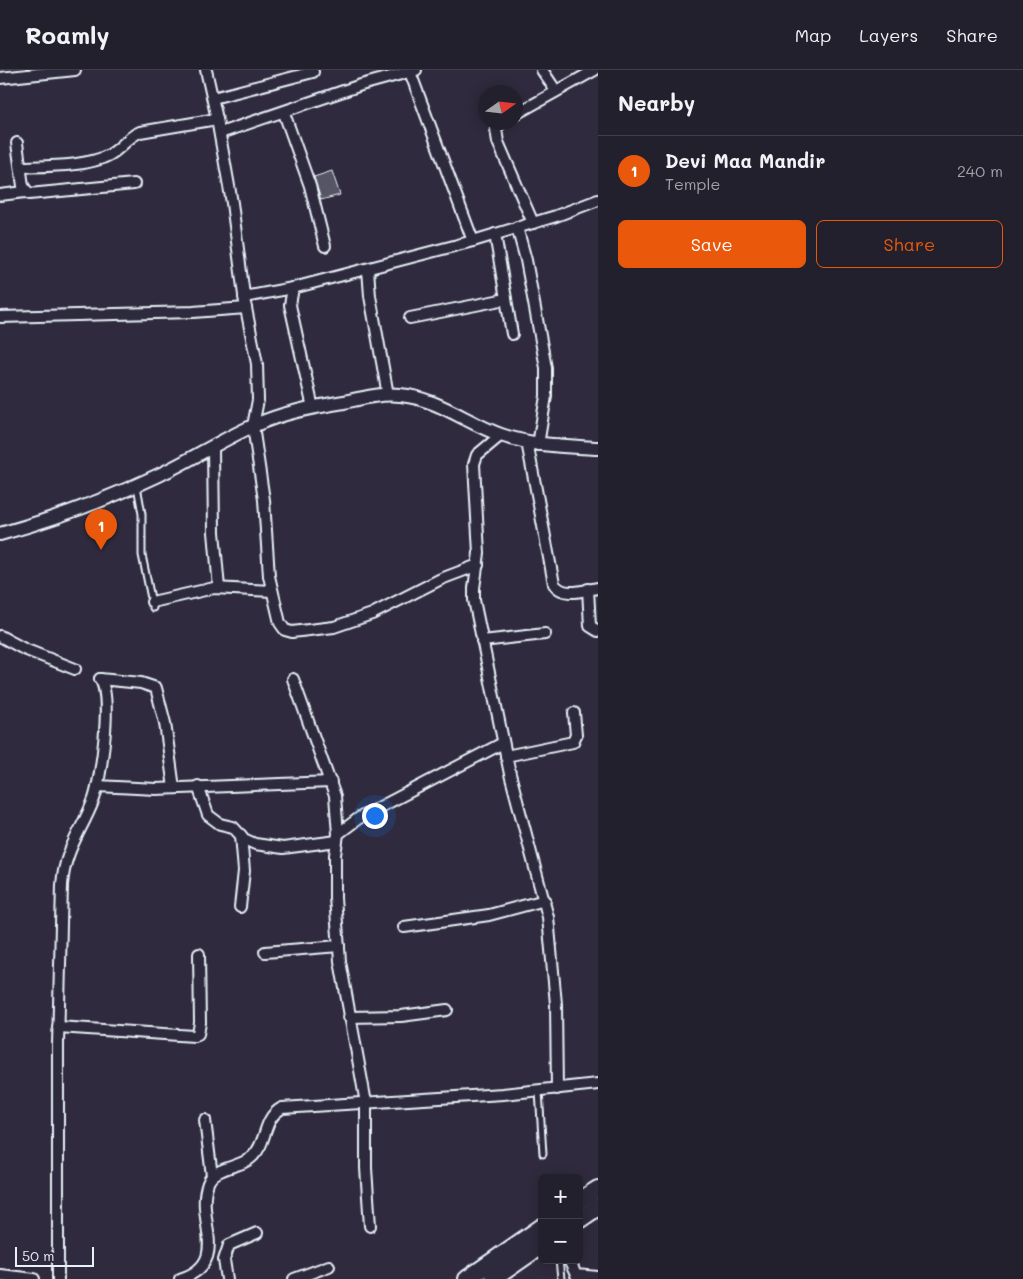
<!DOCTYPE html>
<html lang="en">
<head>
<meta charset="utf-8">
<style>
	:root { --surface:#23202e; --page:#2f2d3a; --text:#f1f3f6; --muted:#a3a3aa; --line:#403e4a; --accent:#ea580c }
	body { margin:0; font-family:Mali,sans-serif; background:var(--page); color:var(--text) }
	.controls { position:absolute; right:15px; bottom:15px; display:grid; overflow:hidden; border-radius:8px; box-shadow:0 2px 12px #0003 }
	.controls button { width:45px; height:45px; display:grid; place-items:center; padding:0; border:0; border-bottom:1px solid var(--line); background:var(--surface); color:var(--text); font:25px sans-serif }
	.compass { position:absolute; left:478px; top:15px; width:45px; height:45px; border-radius:50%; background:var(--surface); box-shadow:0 2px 12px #0003; rotate:76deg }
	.scale { position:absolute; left:15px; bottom:12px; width:79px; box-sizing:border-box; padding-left:5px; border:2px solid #e8f1f8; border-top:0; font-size:14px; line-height:18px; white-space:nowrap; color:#e8f1f8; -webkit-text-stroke:4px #2f2a3d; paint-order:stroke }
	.you { position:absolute; left:374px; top:745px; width:18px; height:18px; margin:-12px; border:4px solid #fff; border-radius:50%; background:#1a73e8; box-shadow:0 0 0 8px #1a73e833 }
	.badge { display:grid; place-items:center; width:32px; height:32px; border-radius:50%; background:var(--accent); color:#fff; font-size:16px; font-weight:700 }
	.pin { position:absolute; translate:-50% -41px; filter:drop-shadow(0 1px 2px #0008) }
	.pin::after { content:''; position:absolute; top:26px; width:18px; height:15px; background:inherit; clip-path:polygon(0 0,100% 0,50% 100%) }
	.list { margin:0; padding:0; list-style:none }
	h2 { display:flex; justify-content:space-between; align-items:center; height:65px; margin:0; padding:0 20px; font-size:21px }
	h2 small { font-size:16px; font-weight:400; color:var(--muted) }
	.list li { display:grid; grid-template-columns:32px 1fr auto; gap:15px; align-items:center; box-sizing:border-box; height:70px; padding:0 20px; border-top:1px solid var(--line) }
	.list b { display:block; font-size:19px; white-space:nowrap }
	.list p { margin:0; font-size:16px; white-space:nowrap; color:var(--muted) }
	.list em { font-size:16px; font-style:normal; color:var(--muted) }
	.actions { display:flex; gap:10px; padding:15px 20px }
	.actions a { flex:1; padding:11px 0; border:1px solid var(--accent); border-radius:8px; text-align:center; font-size:18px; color:var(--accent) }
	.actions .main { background:var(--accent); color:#fff }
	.map { position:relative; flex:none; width:598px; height:1209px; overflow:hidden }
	header { display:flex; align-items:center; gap:30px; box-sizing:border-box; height:70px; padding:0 25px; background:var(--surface); border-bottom:1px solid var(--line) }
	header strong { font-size:24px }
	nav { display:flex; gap:28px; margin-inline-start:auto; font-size:18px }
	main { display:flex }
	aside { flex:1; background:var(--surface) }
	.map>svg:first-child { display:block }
</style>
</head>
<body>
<header>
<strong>Roamly</strong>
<nav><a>Map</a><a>Layers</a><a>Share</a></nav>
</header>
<main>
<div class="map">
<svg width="598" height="1209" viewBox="0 0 598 1209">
	<rect width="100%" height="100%" fill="#2f2a3d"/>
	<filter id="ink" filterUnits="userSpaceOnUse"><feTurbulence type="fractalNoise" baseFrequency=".02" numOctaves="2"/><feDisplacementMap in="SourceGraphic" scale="10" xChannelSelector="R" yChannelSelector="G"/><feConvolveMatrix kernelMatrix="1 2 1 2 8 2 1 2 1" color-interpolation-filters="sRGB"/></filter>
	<g filter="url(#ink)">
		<polygon fill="#575565" stroke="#e8f1f8" points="332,101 340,125 321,130 314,107"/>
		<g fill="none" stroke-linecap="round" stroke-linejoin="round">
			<defs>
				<g id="service">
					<polyline points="137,416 142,444 142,485 153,538"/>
					<polyline points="539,1021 543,1084"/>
					<polyline points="559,1190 561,1209"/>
				</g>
				<g id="minor">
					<polyline points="206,0 217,49 232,133 245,233 257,294 258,330 253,356 264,430 269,506 280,553 285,560 292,562 334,557 372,544 441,509 478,495"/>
					<polyline points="542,0 556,21"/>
					<polyline points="410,2 473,171"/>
					<polyline points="0,8 75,0"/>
					<polyline points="213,28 313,2"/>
					<polyline points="284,43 310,116 325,176"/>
					<polyline points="516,44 595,0"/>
					<polyline points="502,52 496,59 498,72 533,153"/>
					<polyline points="220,63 361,15 416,0"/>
					<polyline points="17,73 23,116 29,124 134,114"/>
					<path d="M21,97C45,96 87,97 109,85C121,79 127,67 140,62L217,49"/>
					<polyline points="0,125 25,122"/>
					<polyline points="517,157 526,190 546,298 546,326 538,375"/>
					<polyline points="495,164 512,264"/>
					<polyline points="368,199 370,226 388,325"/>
					<polyline points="244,227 293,218"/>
					<polyline points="0,247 193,242 246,238"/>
					<polyline points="410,248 506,229"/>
					<polyline points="313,338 290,235 293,218 473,171 556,146 598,130"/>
					<polyline points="501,365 477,385 474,394 479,483 474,518 474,530 510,704 548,847 556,934 557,1019"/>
					<path d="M527,372L554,514C564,528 584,520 598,518"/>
					<polyline points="213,377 214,462 219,518"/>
					<polyline points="588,519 590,556 598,561"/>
					<polyline points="152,532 214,518 272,521"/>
					<polyline points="0,566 24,579 75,599"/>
					<polyline points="482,571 545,564"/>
					<polyline points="100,609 141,613 156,618 165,653 174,718"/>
					<polyline points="293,609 335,726 338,764"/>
					<polyline points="506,686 573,672 576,665 574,643"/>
					<polyline points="97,716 156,719 331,712"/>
					<polyline points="198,716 208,745 220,754 233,757 244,769 255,774 283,778 337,771"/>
					<polyline points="240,837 244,801 241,765"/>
					<polyline points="404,857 489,845 545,830"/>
					<polyline points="265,882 339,876"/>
					<polyline points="349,947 401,946 447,940"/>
					<polyline points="58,957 194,966 198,964 200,953 199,884"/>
					<polyline points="205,1050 212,1106"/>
					<polyline points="370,1156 366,1098 366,1033 340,891 335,828 335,785 338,764 359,748 503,673"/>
					<polyline points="569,1190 576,1205 598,1207"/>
					<polyline points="0,1205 34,1209"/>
					<path d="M58,1209V975L62,815C65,778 82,761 94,729C101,708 113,626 100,609"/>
					<path d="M180,1209C233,1192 194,1149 208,1113C214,1096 242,1098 253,1086C268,1071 262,1049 282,1038L503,1024L598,1014"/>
					<polyline points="227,1209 224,1190 229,1175 257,1163"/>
					<polyline points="294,1209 329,1196"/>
				</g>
				<path id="tertiary" d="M0,464C55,449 108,429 159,405C191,390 221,370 253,356C281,343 313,337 344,332C362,328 381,323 400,325C437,328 467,353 501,365C533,376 565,376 598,378"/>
				<g id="trunk">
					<polyline points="579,1131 598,1119"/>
					<polyline points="579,1150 598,1137"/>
					<polyline points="467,1209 542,1157"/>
					<polyline points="493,1209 542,1175"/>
				</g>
			</defs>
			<use href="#service" stroke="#e8f1f8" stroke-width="9"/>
			<use href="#minor" stroke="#e8f1f8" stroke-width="14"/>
			<use href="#tertiary" stroke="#e8f1f8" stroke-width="16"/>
			<use href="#trunk" stroke="#e8f1f8" stroke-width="20"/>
			<use href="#service" stroke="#2f2a3d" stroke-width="5"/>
			<use href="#minor" stroke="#2f2a3d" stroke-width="10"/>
			<use href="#tertiary" stroke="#2f2a3d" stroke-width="12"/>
			<use href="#trunk" stroke="#2f2a3d" stroke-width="16"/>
		</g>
	</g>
</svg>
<div class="controls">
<button>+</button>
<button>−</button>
</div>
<svg class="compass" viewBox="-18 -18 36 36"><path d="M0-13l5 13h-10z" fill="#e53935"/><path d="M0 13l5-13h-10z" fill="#a3a3aa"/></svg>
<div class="scale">50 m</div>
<div class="you"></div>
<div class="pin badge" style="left:101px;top:480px">1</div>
</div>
<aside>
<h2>Nearby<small></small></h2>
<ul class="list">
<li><span class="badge">1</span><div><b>Devi Maa Mandir</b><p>Temple</p></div><em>240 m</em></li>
</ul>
<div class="actions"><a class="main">Save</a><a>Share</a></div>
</aside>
</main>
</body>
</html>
